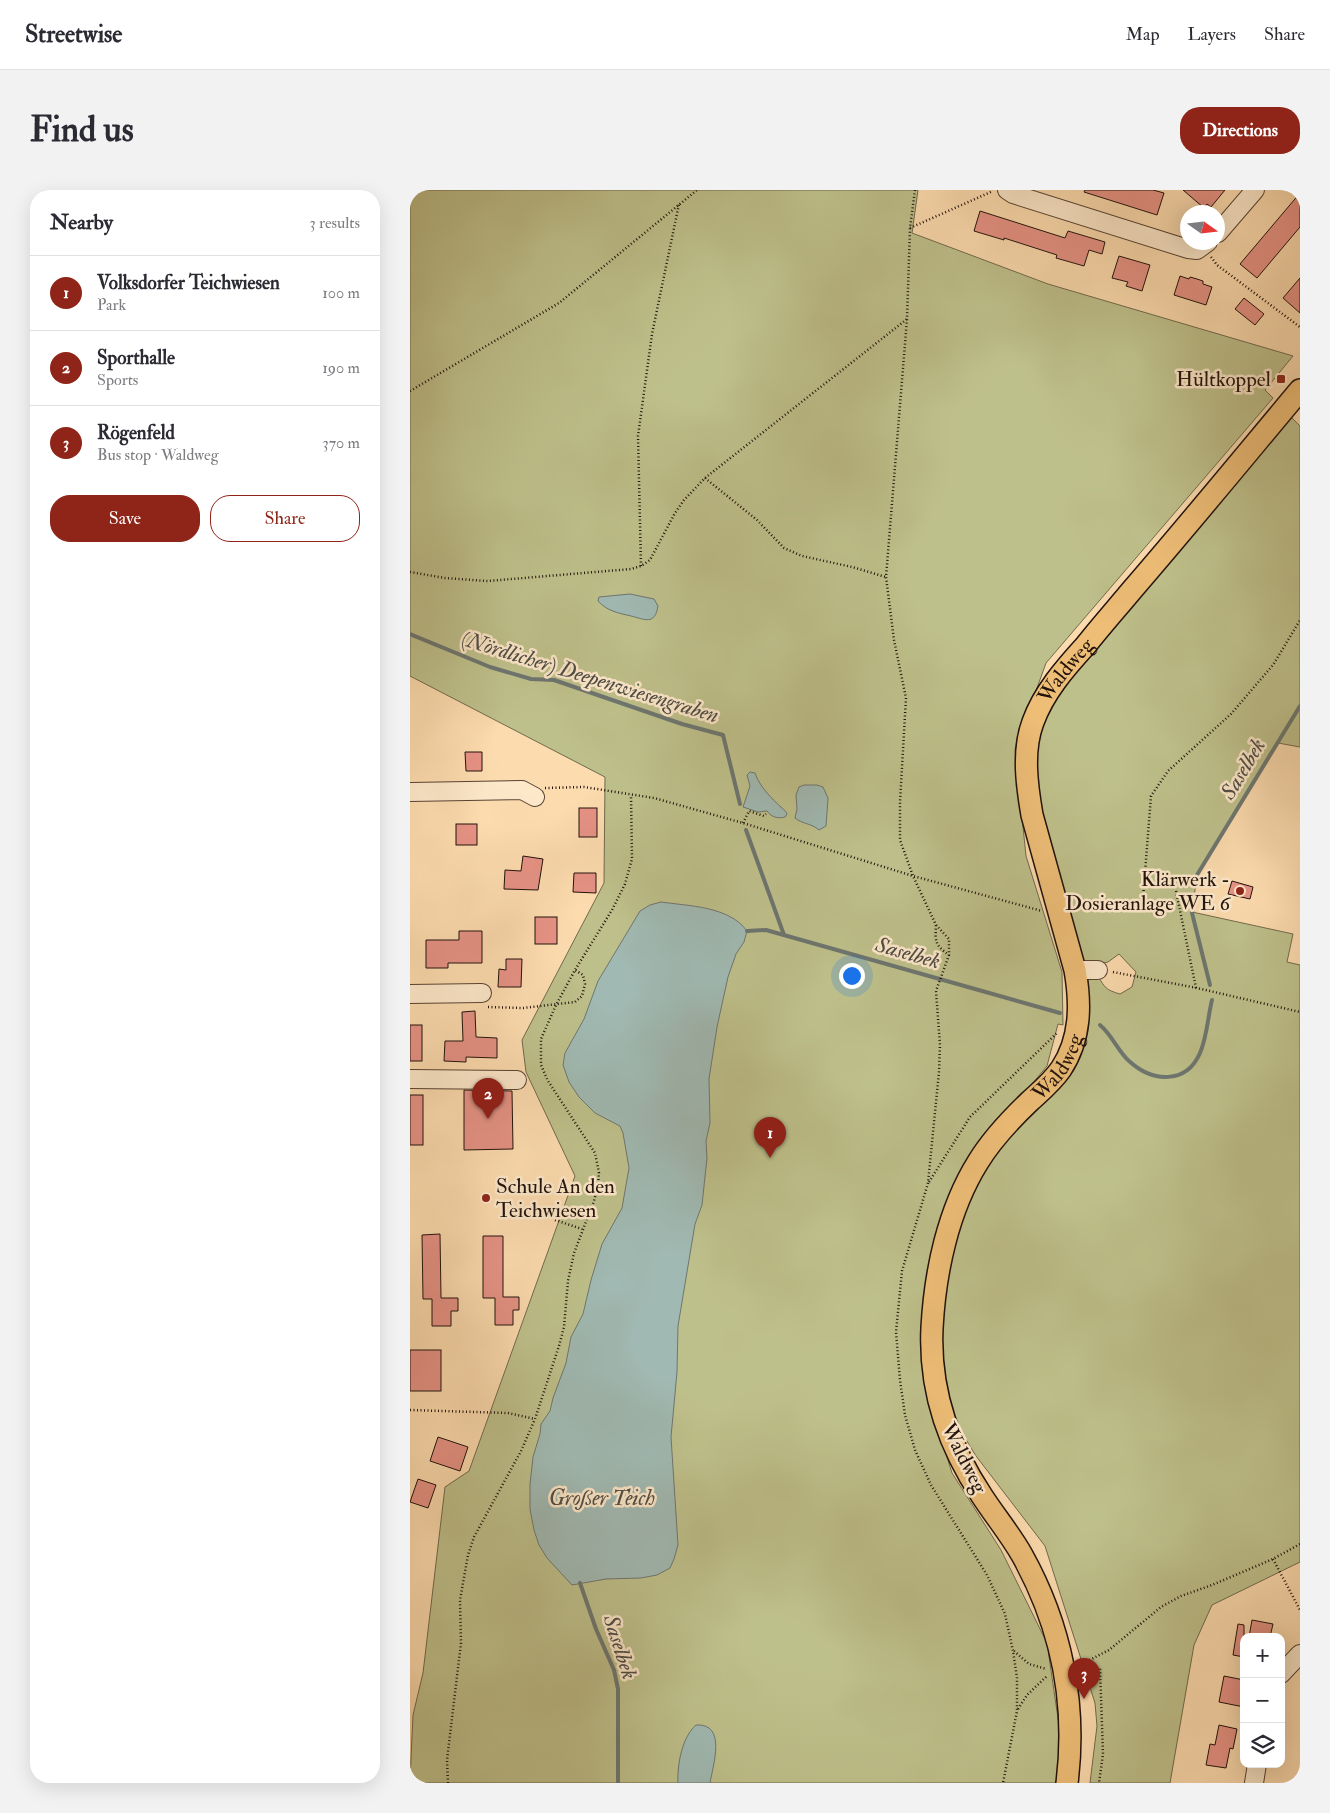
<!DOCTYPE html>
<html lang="en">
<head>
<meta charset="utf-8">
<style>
	:root { --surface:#fff; --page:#f2f2f3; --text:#2b2b33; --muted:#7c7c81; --line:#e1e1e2; --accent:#8f2418 }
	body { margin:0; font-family:"IM FELL Double Pica",serif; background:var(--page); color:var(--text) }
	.controls { position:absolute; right:15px; bottom:15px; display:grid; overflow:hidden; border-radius:10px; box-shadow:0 5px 20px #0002 }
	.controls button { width:45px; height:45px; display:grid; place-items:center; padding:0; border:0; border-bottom:1px solid var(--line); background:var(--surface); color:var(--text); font:25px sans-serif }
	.compass { position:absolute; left:770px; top:15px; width:45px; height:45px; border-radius:50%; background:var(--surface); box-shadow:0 5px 20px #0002; rotate:104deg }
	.you { position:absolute; left:441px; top:785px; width:18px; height:18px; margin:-12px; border:4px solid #fff; border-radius:50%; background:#1a73e8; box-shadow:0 0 0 8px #1a73e833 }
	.badge { display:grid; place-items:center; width:32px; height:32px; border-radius:50%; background:var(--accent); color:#fff; font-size:16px; font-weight:700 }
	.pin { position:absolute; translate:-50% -41px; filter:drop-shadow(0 1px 2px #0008) }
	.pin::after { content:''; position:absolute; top:26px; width:18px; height:15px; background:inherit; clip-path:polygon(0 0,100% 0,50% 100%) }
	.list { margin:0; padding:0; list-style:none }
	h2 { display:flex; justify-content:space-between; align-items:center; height:65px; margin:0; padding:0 20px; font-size:21px }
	h2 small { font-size:16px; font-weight:400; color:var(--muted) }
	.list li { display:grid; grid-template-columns:32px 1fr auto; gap:15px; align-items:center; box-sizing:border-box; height:75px; padding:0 20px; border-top:1px solid var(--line) }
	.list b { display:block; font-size:19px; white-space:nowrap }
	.list p { margin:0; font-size:16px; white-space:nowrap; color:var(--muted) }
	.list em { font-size:16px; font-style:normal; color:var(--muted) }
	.actions { display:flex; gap:10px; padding:15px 20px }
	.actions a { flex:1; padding:11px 0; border:1px solid var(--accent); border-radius:20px; text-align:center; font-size:18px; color:var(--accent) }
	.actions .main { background:var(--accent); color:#fff }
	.icon { flex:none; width:28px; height:28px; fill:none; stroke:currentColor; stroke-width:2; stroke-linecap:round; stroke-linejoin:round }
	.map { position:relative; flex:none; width:890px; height:1593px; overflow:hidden; border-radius:20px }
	header { display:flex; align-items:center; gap:30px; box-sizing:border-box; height:70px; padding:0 25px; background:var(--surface); border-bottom:1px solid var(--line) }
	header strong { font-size:24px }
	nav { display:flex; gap:28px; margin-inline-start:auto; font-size:18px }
	.intro { display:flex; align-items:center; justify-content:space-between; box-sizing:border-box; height:120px; padding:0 30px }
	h1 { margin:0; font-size:35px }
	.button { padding:12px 22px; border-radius:20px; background:var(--accent); color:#fff; font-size:18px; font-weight:700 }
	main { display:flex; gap:30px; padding:0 30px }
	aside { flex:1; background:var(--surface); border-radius:20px; box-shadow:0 5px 20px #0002 }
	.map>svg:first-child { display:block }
</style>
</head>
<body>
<header>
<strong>Streetwise</strong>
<nav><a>Map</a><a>Layers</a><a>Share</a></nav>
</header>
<div class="intro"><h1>Find us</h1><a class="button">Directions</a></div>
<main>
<aside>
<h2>Nearby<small>3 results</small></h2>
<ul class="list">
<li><span class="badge">1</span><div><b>Volksdorfer Teichwiesen</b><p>Park</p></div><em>100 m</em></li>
<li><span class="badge">2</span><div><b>Sporthalle</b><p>Sports</p></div><em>190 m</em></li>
<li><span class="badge">3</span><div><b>Rögenfeld</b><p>Bus stop · Waldweg</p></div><em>370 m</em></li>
</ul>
<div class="actions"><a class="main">Save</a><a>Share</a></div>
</aside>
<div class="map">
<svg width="890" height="1593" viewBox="0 0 890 1593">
	<rect width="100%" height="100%" fill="#fcdbae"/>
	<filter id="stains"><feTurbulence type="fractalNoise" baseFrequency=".004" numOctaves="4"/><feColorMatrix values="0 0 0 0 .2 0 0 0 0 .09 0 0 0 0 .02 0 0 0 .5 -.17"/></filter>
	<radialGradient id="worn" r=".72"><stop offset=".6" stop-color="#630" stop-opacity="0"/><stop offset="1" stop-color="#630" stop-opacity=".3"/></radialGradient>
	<g fill="#bec08b" stroke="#70694c">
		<polygon points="0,0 508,0 502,43 638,94 883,166 855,200 863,208 636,473 605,559 616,666 652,782 653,835 648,834 637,876 575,950 522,1063 511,1138 515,1197 542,1283 591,1360 637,1453 652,1556 647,1593 1,1593 0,1591 3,1525 13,1483 35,1297 59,1281 165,986 116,882 112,850 194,693 195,587 0,486"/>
		<path d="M874,220L890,236V557L868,553L787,685L782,722L883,744L877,772L890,775V1372L802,1415L784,1455L760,1593H680L687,1536L685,1513L635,1356L566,1266L527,1202L522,1159L552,1001L651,879L665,781L688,786C695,798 696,800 710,804L722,797L726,782L709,764L698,772L665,780L622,625V534Z"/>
	</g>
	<g fill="#a0b9b2" stroke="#6d7670">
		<path d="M220,404L244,409L248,416C245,436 234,429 221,426C208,423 197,421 188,411L189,407Z"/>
		<path d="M340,582L345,583C350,597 361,608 372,618C374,620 376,621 377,624L375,627C368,629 361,627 357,621L348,622L333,617L340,596L337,585Z"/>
		<path d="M394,595H407L413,597L418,608L416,636L409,640C401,633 392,634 385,628L387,619L386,605L389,597Z"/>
		<path d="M251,712C278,716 319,716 337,741L334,752L326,764L318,787L307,837L299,889L300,933L296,951L297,968L292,1015L285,1034L268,1136L267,1182L261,1247L268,1355L264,1369L260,1378L247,1385L231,1388L196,1389L162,1395L137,1368L129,1355L124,1340L120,1319V1294L123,1267L130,1244L131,1234L140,1221L143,1208L156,1173L161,1147L173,1124L181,1090L192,1054L212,1018L219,978L213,943L210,936L185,923L169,907L159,892L153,875L155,863L174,829L188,791L230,721L240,715Z"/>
		<path d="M286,1535C317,1533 303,1575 300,1593H268C267,1575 272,1547 286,1535Z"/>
	</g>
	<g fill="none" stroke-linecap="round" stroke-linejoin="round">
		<g stroke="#6d7670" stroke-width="4">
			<polyline points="0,444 80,477 121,489 144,490 272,534 313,545 330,614"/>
			<polyline points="336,640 374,745"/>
			<polyline points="787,685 890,516"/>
			<polyline points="783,715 782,723 800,795"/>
			<polyline points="337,741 356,740 650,823"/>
			<path d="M690,835C702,845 708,861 719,871C742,892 776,895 790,863C797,847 798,826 802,810"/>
			<polyline points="170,1393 186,1439 204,1480 208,1499 208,1593"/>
		</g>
	</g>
	<g fill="#e69285" stroke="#21120c">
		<polygon points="675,0 743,0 754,3 747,25 674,2"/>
		<polygon points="773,0 815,0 801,17 797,14 794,18"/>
		<polygon points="890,3 890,37 847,88 830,74"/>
		<polygon points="570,21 655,48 658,41 695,52 692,64 679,60 674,76 646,68 647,65 594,48 594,50 564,41"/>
		<polygon points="709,66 740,75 732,101 716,96 718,92 702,88"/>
		<polygon points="770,86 779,89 780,87 787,89 793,91 793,94 802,97 796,115 764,105"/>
		<polygon points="890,88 890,123 873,108"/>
		<polygon points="834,108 854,124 845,135 825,119"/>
		<polygon points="55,562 72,562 72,581 56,581"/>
		<rect x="169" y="618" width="18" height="29"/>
		<rect x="46" y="634" width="21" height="21"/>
		<polygon points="113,666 133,669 128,700 94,699 95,680 111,681"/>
		<polygon points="164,683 186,683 186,703 163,702"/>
		<polygon points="822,691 843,697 840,709 818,704"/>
		<rect x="125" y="727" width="22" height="27"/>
		<polygon points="49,741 72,741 72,773 38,773 38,778 16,778 16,750 49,750"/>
		<polygon points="96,769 112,769 111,797 88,797 89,779 96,780"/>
		<polygon points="65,821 66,847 87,848 87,868 56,867 56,872 34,871 35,851 53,851 52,822"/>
		<rect x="0" y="835" width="12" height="36"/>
		<polygon points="54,900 102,901 103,959 54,960"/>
		<rect x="0" y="905" width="13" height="50"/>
		<polygon points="30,1044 31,1108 48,1108 48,1121 41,1121 41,1136 22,1136 22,1109 13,1109 12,1045"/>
		<polygon points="73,1046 93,1046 93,1107 109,1107 109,1120 103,1120 103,1135 85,1135 85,1108 73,1108"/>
		<rect x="0" y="1160" width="31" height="41"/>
		<polygon points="28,1247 58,1257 50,1281 20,1271"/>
		<polygon points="8,1289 26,1295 18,1318 0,1312"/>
		<polygon points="842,1430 863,1434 860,1447 839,1447"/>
		<polygon points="828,1434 834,1435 834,1467 823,1465"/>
		<polygon points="814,1486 834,1490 834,1517 809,1512"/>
		<polygon points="809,1535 827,1539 823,1559 820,1558 816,1578 796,1575 800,1554 805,1555"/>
	</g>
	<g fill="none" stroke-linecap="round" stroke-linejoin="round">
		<defs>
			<g id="minor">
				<polyline points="597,0 603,4 778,59 787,60 798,52"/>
				<polyline points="808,43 845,0"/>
				<polyline points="0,602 112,600 125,607"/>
				<polyline points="665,780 688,780"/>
				<polyline points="0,804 72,803"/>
				<polyline points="0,889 107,890"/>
				<polyline points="871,1484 890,1464"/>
				<polyline points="844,1593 847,1574"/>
			</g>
			<g id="major">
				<path id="s1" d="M657,1593C667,1513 651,1435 612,1365C600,1344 585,1326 572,1306C538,1255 519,1200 522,1138C525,1082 538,1020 568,972C582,949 600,930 620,911C631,901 642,892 651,879C671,849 671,814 665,780L622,625C617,596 612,561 623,532C634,502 655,478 676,455C691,436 707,418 722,400C779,334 834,267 890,200"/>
			</g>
		</defs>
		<use href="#minor" stroke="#584434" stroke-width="20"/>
		<use href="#major" stroke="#21120c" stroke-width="24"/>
		<g stroke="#21120c" stroke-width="2.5" stroke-dasharray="1 2.5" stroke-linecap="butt">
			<polyline points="505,0 500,38 497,129 476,387 484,450 496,508 490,612 490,650 503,686 526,735 539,749 539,765 526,801 530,855 529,882 518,993 492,1081 486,1142 490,1190 495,1225 505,1260 521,1295 577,1385 595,1424 603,1461 607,1488 607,1521 593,1593"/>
			<polyline points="500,38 583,1"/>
			<polyline points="801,67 807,75 890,137"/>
			<polyline points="0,201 149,113 287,0"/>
			<polyline points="295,288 347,330 374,358 392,366 442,377 476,387"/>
			<polyline points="231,376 228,246 242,144 269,14"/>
			<polyline points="0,382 35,388 78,391 221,379 231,376 240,370 265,323 274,310 295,288 497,129"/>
			<polyline points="135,598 174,597 244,608 333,633 503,686 632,721"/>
			<polyline points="333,633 339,621 354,626 356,624"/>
			<polyline points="766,701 786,798"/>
			<polyline points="733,708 741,606 758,581 821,524 863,475 890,430"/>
			<path d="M526,735C525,752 525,755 539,765"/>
			<polyline points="703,782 787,798 890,822"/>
			<polyline points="78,817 113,818 165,812 172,806 175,794 173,785 165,780"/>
			<polyline points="519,992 560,927 648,842"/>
			<polyline points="145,1030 172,1039"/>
			<polyline points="0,1220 98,1223 125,1229"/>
			<polyline points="863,1369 890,1420"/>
			<polyline points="604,1461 619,1474 636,1479"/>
			<polyline points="670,1475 699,1460 751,1417 771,1406 802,1395 863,1369 890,1354"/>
			<polyline points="670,1476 676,1478 690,1478 693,1564 689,1593"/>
			<polyline points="608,1519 617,1505 637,1486"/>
			<polyline points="38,1593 37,1570 51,1453 50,1410 58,1365 64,1347 111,1261 125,1229 149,1156 154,1137 158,1091 164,1063 184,1011 188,995 189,983 185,963 138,891 131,875 131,849 146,815 165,780 202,720 215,694 222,669 221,605"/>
		</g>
		<use href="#minor" stroke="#fde8ca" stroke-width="18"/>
		<use href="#major" stroke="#eebe77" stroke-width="21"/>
	</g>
	<g fill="#8f2418" stroke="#fde8ca" stroke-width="2">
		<rect x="866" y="184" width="10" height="10" rx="2.5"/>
		<circle cx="830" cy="701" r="5"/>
		<circle cx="76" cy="1008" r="5"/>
	</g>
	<g text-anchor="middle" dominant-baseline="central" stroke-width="5" stroke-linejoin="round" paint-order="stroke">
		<g font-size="21" fill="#21120c" stroke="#fde8ca" text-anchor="end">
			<text x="861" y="189">Hültkoppel</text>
			<text x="820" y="689">Klärwerk -<tspan x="820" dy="24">Dosieranlage WE 6</tspan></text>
			<text x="86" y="996" text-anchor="start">Schule An den<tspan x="86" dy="24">Teichwiesen</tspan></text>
		</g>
		<g font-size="21" fill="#21120c" stroke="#fde8ca">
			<text stroke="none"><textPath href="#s1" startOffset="1204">Waldweg</textPath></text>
			<text stroke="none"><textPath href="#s1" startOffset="785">Waldweg</textPath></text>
			<text transform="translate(554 1268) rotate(63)">Waldweg</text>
		</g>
		<g font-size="22" font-style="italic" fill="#4d4c46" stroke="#fde8ca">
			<text transform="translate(180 487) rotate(17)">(Nördlicher) Deepenwiesengraben</text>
			<text transform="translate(833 579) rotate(-59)">Saselbek</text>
			<text transform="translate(498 763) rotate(16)">Saselbek</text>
			<text x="192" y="1308">Großer Teich</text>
			<text transform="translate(210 1457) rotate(72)">Saselbek</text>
		</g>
	</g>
	<rect width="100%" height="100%" filter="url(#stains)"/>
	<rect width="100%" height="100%" fill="url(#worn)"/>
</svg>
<div class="controls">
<button>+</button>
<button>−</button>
<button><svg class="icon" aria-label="layers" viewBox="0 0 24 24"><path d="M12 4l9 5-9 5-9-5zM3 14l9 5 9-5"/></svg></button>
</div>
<svg class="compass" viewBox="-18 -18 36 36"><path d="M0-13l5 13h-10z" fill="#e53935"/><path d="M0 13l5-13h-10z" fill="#7c7c81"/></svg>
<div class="you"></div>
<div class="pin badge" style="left:360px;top:968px">1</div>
<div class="pin badge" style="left:78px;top:929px">2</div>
<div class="pin badge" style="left:674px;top:1509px">3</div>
</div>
</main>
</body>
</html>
